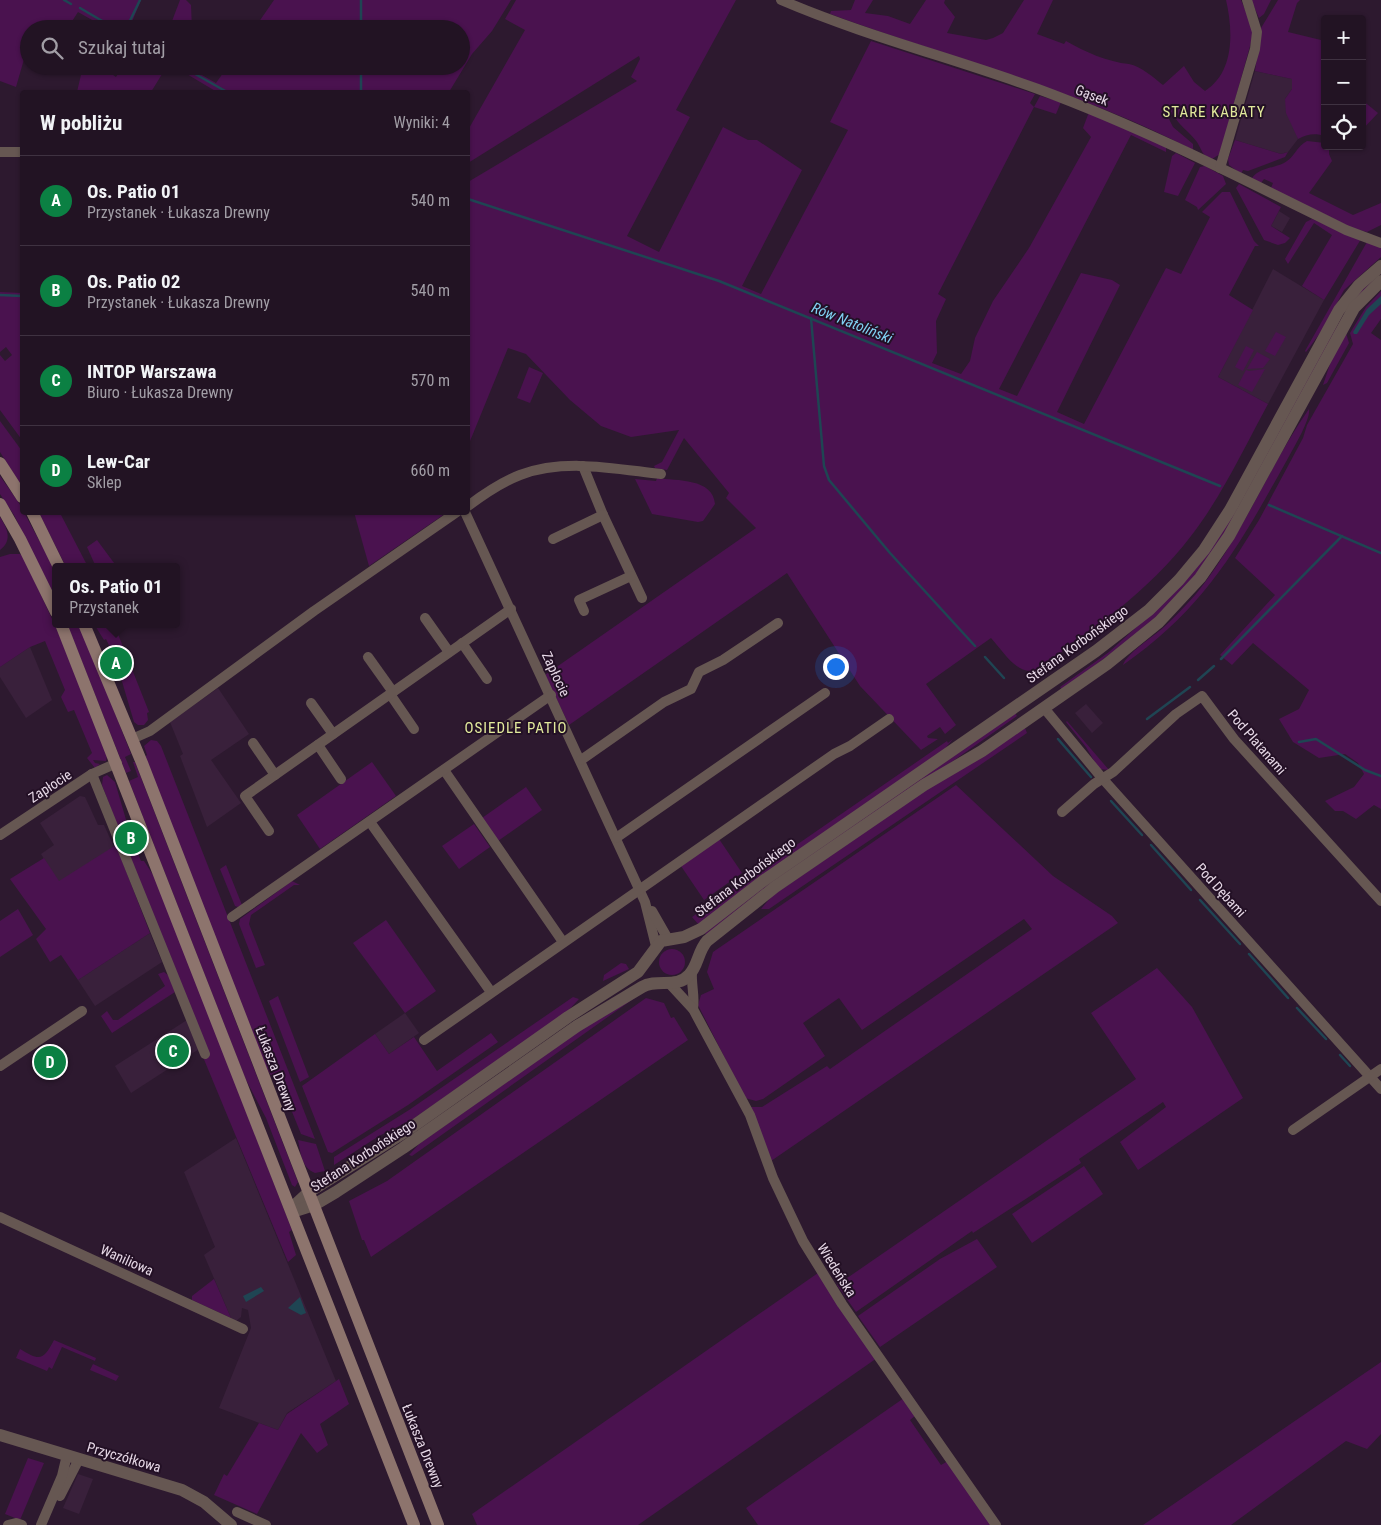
<!DOCTYPE html>
<html lang="pl">
<head>
<meta charset="utf-8">
<style>
	:root { --surface:#221323; --page:#2a1c2b; --text:#f1f3f6; --muted:#a29ea6; --line:#3f3241; --accent:#0b8043 }
	body { margin:0; font-family:"Roboto Condensed",sans-serif; background:var(--page); color:var(--text) }
	.controls { position:absolute; right:15px; top:15px; display:grid; overflow:hidden; border-radius:5px; box-shadow:0 1px 4px #0004 }
	.controls button { width:45px; height:45px; display:grid; place-items:center; padding:0; border:0; border-bottom:1px solid var(--line); background:var(--surface); color:var(--text); font:25px sans-serif }
	.you { position:absolute; left:835px; top:666px; width:18px; height:18px; margin:-12px; border:4px solid #fff; border-radius:50%; background:#1a73e8; box-shadow:0 0 0 8px #1a73e833 }
	.badge { display:grid; place-items:center; width:32px; height:32px; border-radius:50%; background:var(--accent); color:#fff; font-size:16px; font-weight:700 }
	.pin { position:absolute; translate:-50% -50%; border:2px solid #fff; box-shadow:0 1px 5px #0006 }
	.popup { position:absolute; left:52px; top:563px; width:128px; height:65px; box-sizing:border-box; display:grid; place-content:center; border-radius:5px; background:var(--surface); filter:drop-shadow(0 1px 4px #0005); font-size:16px; white-space:nowrap; color:var(--muted) }
	.popup b { font-size:19px; color:var(--text) }
	.popup::after { content:''; position:absolute; left:50%; top:100%; margin-left:-10px; border:10px solid transparent; border-top-color:var(--surface) }
	.list { margin:0; padding:0; list-style:none }
	h2 { display:flex; justify-content:space-between; align-items:center; height:65px; margin:0; padding:0 20px; font-size:21px }
	h2 small { font-size:16px; font-weight:400; color:var(--muted) }
	.list li { display:grid; grid-template-columns:32px 1fr auto; gap:15px; align-items:center; box-sizing:border-box; height:90px; padding:0 20px; border-top:1px solid var(--line) }
	.list b { display:block; font-size:19px; white-space:nowrap }
	.list p { margin:0; font-size:16px; white-space:nowrap; color:var(--muted) }
	.list em { font-size:16px; font-style:normal; color:var(--muted) }
	.icon { flex:none; width:28px; height:28px; fill:none; stroke:currentColor; stroke-width:2; stroke-linecap:round; stroke-linejoin:round }
	.map { position:relative; flex:none; width:1381px; height:1525px; overflow:hidden }
	.search { position:absolute; background:var(--surface); box-shadow:0 1px 4px #0004; left:20px; top:20px; width:450px; height:55px; display:flex; align-items:center; gap:12px; box-sizing:border-box; padding:0 18px; border-radius:28px; color:var(--muted); font-size:19px }
	.panel { position:absolute; background:var(--surface); box-shadow:0 1px 4px #0004; left:20px; top:90px; width:450px; height:425px; border-radius:5px }
	.map>svg:first-child { display:block }
</style>
</head>
<body>
<div class="map">
<svg width="1381" height="1525" viewBox="0 0 1381 1525">
	<rect width="100%" height="100%" fill="#2d192f"/>
	<g fill="#39203b">
		<polygon points="1255,71 1292,79 1292,89 1285,99 1298,139 1288,152 1281,154 1235,140"/>
		<polygon points="1279,211 1290,218 1282,232 1271,226"/>
		<polygon points="1273,269 1324,300 1268,404 1218,377"/>
		<polygon points="30,647 52,700 26,718 0,677 0,667"/>
		<polygon points="218,688 249,734 211,760 241,803 207,827 180,756 183,754 170,722"/>
		<polygon points="1086,704 1103,723 1092,733 1075,713"/>
		<polygon points="80,796 85,797 98,825 104,825 114,847 59,882 41,854 54,845 40,823"/>
		<polygon points="150,933 162,962 95,1006 78,980"/>
		<polygon points="405,1013 419,1033 389,1054 375,1034"/>
		<polygon points="187,1020 199,1049 131,1093 115,1066"/>
		<polygon points="236,1138 336,1381 287,1413 278,1430 219,1408 251,1328 248,1310 242,1308 241,1317 236,1321 231,1318 204,1255 215,1247 184,1172"/>
		<polygon points="78,1474 93,1479 79,1514 63,1508"/>
	</g>
	<g fill="#4a124f">
		<polygon points="0,0 141,0 129,29 108,29 78,12 67,29 29,29 29,42 16,87 0,81"/>
		<polygon points="180,0 186,0 191,5 192,29 169,29"/>
		<polygon points="274,0 511,0 492,31 472,54 449,92 217,92 175,67 186,66 216,83 228,66 461,66 461,29 254,29"/>
		<path d="M516,0H736L676,110L690,117L627,236L659,252L723,127L748,140H757L802,170L742,286L761,294L848,130L830,122L871,41L1035,94L1030,103L1034,107L1040,96L1061,102L1056,114L1034,107L938,294L946,299L936,321L937,353L932,363L961,374L970,361L975,338L993,301L1029,248L1091,137L1083,128L1089,112L1166,147V152L1131,135L999,389L1017,396L1081,273L1112,280L1120,285L1057,412L1084,424L1166,268L1181,274L1210,217L1202,212L1222,192H1230L1254,241L1259,246H1255L1229,295L1253,310L1218,377L1268,404C1244,448 1222,496 1191,536C1149,591 1092,631 1036,670C1017,676 1003,651 991,638L926,684L956,725L945,734L940,727L927,736L928,738L938,739L921,750L860,686L787,573L569,725L545,675L756,528L726,498L729,493L684,438L667,470L655,468L654,466L662,462L679,430L631,437L601,426L570,400L526,354L508,348L468,446V182L637,81L631,77L640,59L639,56L468,163V130L525,30L505,19Z"/>
		<path d="M794,0L830,14L831,11L851,10L855,0H873L865,13L888,16L910,24L926,0H945L944,3L955,17L947,33L986,40L993,38L1003,33L1024,0H1053L1037,34L1064,44L1066,41C1085,52 1108,62 1129,64C1141,66 1154,78 1163,85L1184,66L1194,82L1205,91C1235,72 1233,30 1226,0H1241L1252,26V39L1220,154L1212,159C1202,156 1202,150 1197,142C1189,131 1179,126 1173,114L1168,117L1173,127L1193,144V150C1067,84 926,53 794,0Z"/>
		<polygon points="1251,0 1271,0 1264,14 1259,18"/>
		<path d="M1278,0H1300L1297,3L1288,32L1325,41V136C1315,133 1307,134 1298,139L1286,113L1285,99L1292,89V79L1255,71L1261,28Z"/>
		<polygon points="83,66 100,66 116,77 123,66 167,66 151,92 77,92"/>
		<polygon points="1362,100 1378,113 1362,130"/>
		<polygon points="1235,140 1281,154 1288,152 1285,157 1248,171 1243,170 1241,174 1229,165 1228,159"/>
		<path d="M1307,141L1325,143V146L1329,147V154L1332,161L1309,193L1353,215L1381,203V225L1367,232L1352,228L1271,188L1273,183L1264,179L1261,183L1252,178C1259,168 1274,168 1284,163C1294,158 1297,146 1307,141Z"/>
		<polygon points="1176,153 1195,163 1178,196 1164,192 1172,156"/>
		<polygon points="1205,166 1223,176 1226,184 1198,210 1197,207 1185,200 1200,167"/>
		<polygon points="1239,184 1281,207 1271,226 1290,238 1285,243 1278,245 1264,240 1236,188"/>
		<polygon points="1312,219 1361,239 1324,300 1302,286 1332,235 1314,223 1288,264 1285,259 1306,222"/>
		<polygon points="1367,242 1381,246 1381,257 1344,290 1323,329 1306,352 1305,351"/>
		<polygon points="1374,280 1229,528 1195,577 1149,625 1062,690 1060,687 1109,652 1176,591 1356,295"/>
		<polygon points="1381,291 1381,319 1371,333 1381,340 1381,809 1374,805 1356,819 1343,811 1335,811 1325,801 1354,787 1364,774 1358,763 1345,754 1319,758 1293,742 1279,719 1299,709 1309,690 1253,643 1232,665 1220,655 1275,595 1235,558 1259,520 1303,438 1307,425 1353,344 1350,333 1366,307"/>
		<polygon points="0,292 22,293 22,440 0,410 0,355 5,361 12,355 6,347 0,352"/>
		<polygon points="1276,332 1286,337 1275,356 1265,351"/>
		<polygon points="1346,333 1349,343 1327,383 1323,385 1331,361"/>
		<polygon points="1246,346 1254,350 1243,371 1235,367"/>
		<polygon points="1257,352 1270,359 1263,368 1247,369"/>
		<polygon points="529,367 543,373 530,403 517,398"/>
		<polygon points="1265,369 1252,392 1238,385 1246,370 1249,371"/>
		<path d="M1309,409C1311,419 1293,449 1287,460C1239,546 1206,607 1123,665C1127,653 1153,637 1164,627C1175,617 1186,605 1196,594C1243,536 1268,467 1309,409Z"/>
		<polygon points="0,421 22,451 22,487 0,452"/>
		<polygon points="0,476 19,503 56,572 56,600 14,515 0,494"/>
		<path d="M657,478C677,481 713,478 715,504L703,521L698,522L652,514L635,479L656,481Z"/>
		<polygon points="354,512 446,512 446,513 369,566"/>
		<polygon points="39,513 60,513 88,567 66,567"/>
		<path d="M0,517C7,528 13,540 0,550Z"/>
		<polygon points="97,540 117,567 96,567 87,547"/>
		<polygon points="10,554 20,554 23,556 59,634 107,756 106,761 93,760 95,763 100,764 95,768 87,758 92,753 74,710 68,712 61,697 65,690 45,641 30,647 0,667 0,557"/>
		<polygon points="67,624 80,624 131,754 125,757 131,771 126,773"/>
		<polygon points="94,624 114,624 149,712 147,713 148,720 144,725 138,725 134,722 118,668 119,666 106,639 104,640"/>
		<polygon points="1015,713 1017,716 706,935 705,933 777,877"/>
		<polygon points="1067,721 1109,770 1099,769 1086,747 1066,722"/>
		<polygon points="1025,728 1027,733 769,909 761,909 772,896 929,788"/>
		<polygon points="953,739 943,751 699,925 692,917 947,741 948,743"/>
		<polygon points="151,740 157,741 161,746 315,1139 301,1134 282,1087 278,1088 265,1065 145,757 147,755 144,746"/>
		<polygon points="133,762 135,762 298,1182 295,1187 292,1185 266,1118 245,1078 129,781 138,777"/>
		<polygon points="372,762 396,796 320,849 297,815"/>
		<polygon points="107,775 115,782 129,830 121,835 102,785 103,777"/>
		<polygon points="956,785 1053,876 1112,916 1118,923 771,1161 750,1107 762,1107 827,1066 830,1069 1032,929 1024,919 862,1030 839,998 803,1023 825,1056 763,1099 756,1101 745,1098 698,1005 701,995 714,989 707,972 713,952"/>
		<polygon points="526,787 542,810 498,841 482,818"/>
		<polygon points="474,824 490,847 459,869 442,846"/>
		<polygon points="128,835 131,842 133,841 141,861 144,861 157,881 292,1230 289,1232 296,1255 288,1262 203,1057 122,837"/>
		<polygon points="719,839 742,873 704,900 681,866"/>
		<polygon points="116,845 150,933 78,980 61,955 50,962 36,939 46,929 10,879 44,858 59,881"/>
		<polygon points="226,865 242,905 238,907 235,906 220,869"/>
		<polygon points="292,881 300,885 294,885 251,915 249,924 265,965 256,968 239,924 240,919"/>
		<polygon points="18,909 33,935 0,957 0,921"/>
		<polygon points="386,920 436,991 405,1013 353,943"/>
		<circle cx="672" cy="962" r="13"/>
		<polygon points="621,963 626,964 629,969 603,981 604,975"/>
		<polygon points="1157,968 1192,1007 1243,1098 1138,1170 1120,1142 1166,1107 1163,1102 1079,1159 1081,1163 973,1233 972,1231 856,1312 837,1285 1136,1079 1091,1013"/>
		<polygon points="164,972 169,976 175,992 112,1033 101,1016 107,1011 113,1020 118,1020 165,986 158,974"/>
		<polygon points="643,992 412,1156 409,1155 419,1144 584,1027"/>
		<polygon points="278,996 309,1077 300,1082 269,1001"/>
		<polygon points="573,997 579,999 566,1013 413,1119 379,1136 334,1165 334,1157 409,1110"/>
		<polygon points="646,998 664,1003 671,1018 674,1017 688,1040 371,1257 364,1240 362,1240 349,1201 387,1181"/>
		<polygon points="491,1033 498,1042 408,1105 332,1153 328,1152 302,1086 375,1034 389,1054 414,1037 437,1071"/>
		<path d="M298,1140L316,1144L325,1171L315,1173C301,1167 301,1154 298,1140Z"/>
		<polygon points="1084,1166 1103,1194 1032,1243 1012,1214"/>
		<polygon points="977,1239 997,1267 880,1347 858,1316 940,1259"/>
		<polygon points="818,1273 877,1358 638,1525 477,1525 472,1514"/>
		<polygon points="214,1279 231,1318 192,1300 192,1296"/>
		<path d="M54,1340L96,1358L95,1361L62,1347L52,1369L49,1367L47,1371L16,1358L20,1349C40,1361 43,1361 54,1340Z"/>
		<polygon points="1381,1362 1381,1434 1367,1449 1346,1441 1231,1525 1143,1525"/>
		<polygon points="93,1364 119,1376 116,1381 90,1370"/>
		<polygon points="339,1379 349,1404 320,1424 328,1445 317,1453 301,1433 257,1514 214,1495 224,1474 227,1476 259,1423 278,1430 287,1414"/>
		<polygon points="904,1398 916,1415 910,1420 941,1465 948,1461 992,1525 758,1525 746,1508"/>
		<polygon points="28,1458 44,1463 20,1520 5,1514"/>
	</g>
	<g fill="#1f4553">
		<polygon points="1381,296 1381,304 1369,315 1357,334 1354,334 1353,332 1367,309"/>
		<polygon points="261,1287 264,1291 246,1302 243,1296"/>
		<polygon points="300,1297 306,1313 301,1315 288,1308"/>
	</g>
	<g fill="none" stroke-linecap="round" stroke-linejoin="round">
		<g stroke="#1f4553" stroke-width="2.5">
			<polyline points="64,0 71,4"/>
			<polyline points="80,8 116,29"/>
			<polyline points="126,29 140,0"/>
			<polyline points="361,29 361,0"/>
			<polyline points="181,66 227,92"/>
			<polyline points="361,92 361,66"/>
			<polyline points="468,199 719,281 1220,486"/>
			<polyline points="0,295 22,296"/>
			<polyline points="811,318 824,466 829,480 890,553 975,646"/>
			<polyline points="1269,505 1381,553"/>
			<polyline points="985,657 1004,678"/>
			<polyline points="1221,659 1342,536"/>
			<polyline points="1198,680 1214,666"/>
			<polyline points="1147,719 1190,687"/>
			<polyline points="1058,739 1091,777"/>
			<polyline points="1299,742 1316,739 1365,770 1381,776"/>
			<polyline points="1111,801 1142,835"/>
			<polyline points="1151,845 1191,890"/>
			<polyline points="1200,900 1240,944"/>
			<polyline points="1249,954 1288,998"/>
			<polyline points="1297,1008 1326,1039"/>
			<polyline points="1340,1055 1350,1066"/>
		</g>
		<g stroke="#665752" stroke-width="10">
			<path d="M781,0C865,36 953,58 1038,89C1144,128 1245,180 1346,230L1381,243"/>
			<polyline points="0,152 22,152"/>
			<polyline points="1220,168 1255,49 1257,32 1247,0"/>
			<polyline points="583,466 603,515 642,598"/>
			<path d="M468,506C484,494 502,482 520,475C565,458 616,469 661,474"/>
			<polyline points="465,512 645,902 656,946"/>
			<polyline points="553,539 603,515"/>
			<polyline points="584,611 579,600 631,576"/>
			<polyline points="425,618 449,652"/>
			<polyline points="462,643 487,679"/>
			<polyline points="368,657 393,692"/>
			<polyline points="390,694 414,729"/>
			<polyline points="311,703 333,734"/>
			<polyline points="1044,708 1102,778 1381,1089"/>
			<polyline points="132,739 150,731 314,611 457,512"/>
			<polyline points="253,743 275,775"/>
			<polyline points="318,745 341,779"/>
			<polyline points="581,760 664,702 691,689 699,672 723,660 778,623"/>
			<polyline points="444,770 563,942"/>
			<polyline points="92,774 205,1054"/>
			<polyline points="1062,812 1094,784 1113,772 1176,714 1202,696 1234,739 1381,901"/>
			<polyline points="370,822 491,992"/>
			<polyline points="269,831 245,796 511,609"/>
			<polyline points="0,835 92,774 117,763"/>
			<polyline points="616,838 825,693"/>
			<polyline points="652,911 668,939"/>
			<polyline points="232,917 551,695"/>
			<path d="M692,971C691,985 695,996 693,1009"/>
			<polyline points="669,983 693,1009 750,1115 773,1178 803,1241 842,1304 996,1525"/>
			<polyline points="424,1040 834,754 850,746 889,719"/>
			<polyline points="0,1066 82,1011"/>
			<polyline points="1293,1130 1381,1069"/>
			<polyline points="0,1217 243,1329"/>
			<polyline points="60,1496 79,1459"/>
			<polyline points="237,1512 266,1525"/>
			<polyline points="8,1525 16,1523 22,1525"/>
			<polyline points="41,1525 62,1476 67,1455"/>
		</g>
		<g stroke="#665752" stroke-width="12">
			<polyline points="292,1212 295,1205 309,1192 405,1132 568,1017 638,972 661,941 684,937 701,929 763,881 1096,651 1149,610 1179,580 1204,550 1230,510 1339,310 1359,285 1381,266"/>
			<path d="M292,1212L314,1205L336,1192L403,1148L577,1026L642,987C657,978 677,989 689,975C698,966 698,951 707,941L775,887L924,785L982,751L1107,664L1159,622L1200,578L1229,536L1354,308L1381,281"/>
			<polyline points="0,1435 182,1490 204,1502 231,1525"/>
		</g>
		<g stroke="#8d746d" stroke-width="12">
			<polyline points="0,463 22,497"/>
			<polyline points="0,504 20,539 56,612"/>
			<polyline points="32,512 59,567"/>
			<polyline points="61,624 414,1525"/>
			<polyline points="84,624 142,763 438,1525"/>
		</g>
	</g>
	<g text-anchor="middle" dominant-baseline="central" stroke-width="4" stroke-linejoin="round" paint-order="stroke">
		<g font-size="14" fill="#e7d9e7" stroke="#231025">
			<text transform="translate(1092 95) rotate(21)">Gąsek</text>
			<text transform="translate(1077 644) rotate(-36)">Stefana Korbońskiego</text>
			<text transform="translate(556 674) rotate(65)">Zapłocie</text>
			<text transform="translate(1257 742) rotate(49)">Pod Platanami</text>
			<text transform="translate(50 786) rotate(-33)">Zapłocie</text>
			<text transform="translate(745 877) rotate(-37)">Stefana Korbońskiego</text>
			<text transform="translate(1221 890) rotate(48)">Pod Dębami</text>
			<text transform="translate(276 1069) rotate(69)">Łukasza Drewny</text>
			<text transform="translate(363 1155) rotate(-33)">Stefana Korbońskiego</text>
			<text transform="translate(127 1260) rotate(24)">Waniliowa</text>
			<text transform="translate(837 1270) rotate(58)">Wiedeńska</text>
			<text transform="translate(423 1446) rotate(68)">Łukasza Drewny</text>
			<text transform="translate(124 1457) rotate(16)">Przyczółkowa</text>
		</g>
		<g font-size="15" letter-spacing="1" fill="#e2ea9c" stroke="#231025">
			<text x="1214" y="112">STARE KABATY</text>
			<text x="516" y="728">OSIEDLE PATIO</text>
		</g>
		<g font-size="15" font-style="italic" fill="#81d2f3" stroke="#231025">
			<text transform="translate(852 323) rotate(22)">Rów Natoliński</text>
		</g>
	</g>
</svg>
<div class="controls">
<button>+</button>
<button>−</button>
<button><svg class="icon" aria-label="locate" viewBox="0 0 24 24"><circle cx="12" cy="12" r="6"/><path d="M12 2v4M12 18v4M2 12h4M18 12h4"/></svg></button>
</div>
<div class="you"></div>
<div class="pin badge" style="left:116px;top:663px">A</div>
<div class="popup"><b>Os. Patio 01</b>Przystanek</div>
<div class="pin badge" style="left:131px;top:838px">B</div>
<div class="pin badge" style="left:173px;top:1051px">C</div>
<div class="pin badge" style="left:50px;top:1062px">D</div>
<div class="search"><svg class="icon" aria-label="search" viewBox="0 0 24 24"><circle cx="10" cy="10" r="6"/><path d="M15 15l6 6"/></svg>Szukaj tutaj</div>
<section class="panel">
<h2>W pobliżu<small>Wyniki: 4</small></h2>
<ul class="list">
<li><span class="badge">A</span><div><b>Os. Patio 01</b><p>Przystanek · Łukasza Drewny</p></div><em>540 m</em></li>
<li><span class="badge">B</span><div><b>Os. Patio 02</b><p>Przystanek · Łukasza Drewny</p></div><em>540 m</em></li>
<li><span class="badge">C</span><div><b>INTOP Warszawa</b><p>Biuro · Łukasza Drewny</p></div><em>570 m</em></li>
<li><span class="badge">D</span><div><b>Lew-Car</b><p>Sklep</p></div><em>660 m</em></li>
</ul>
</section>
</div>
</body>
</html>
